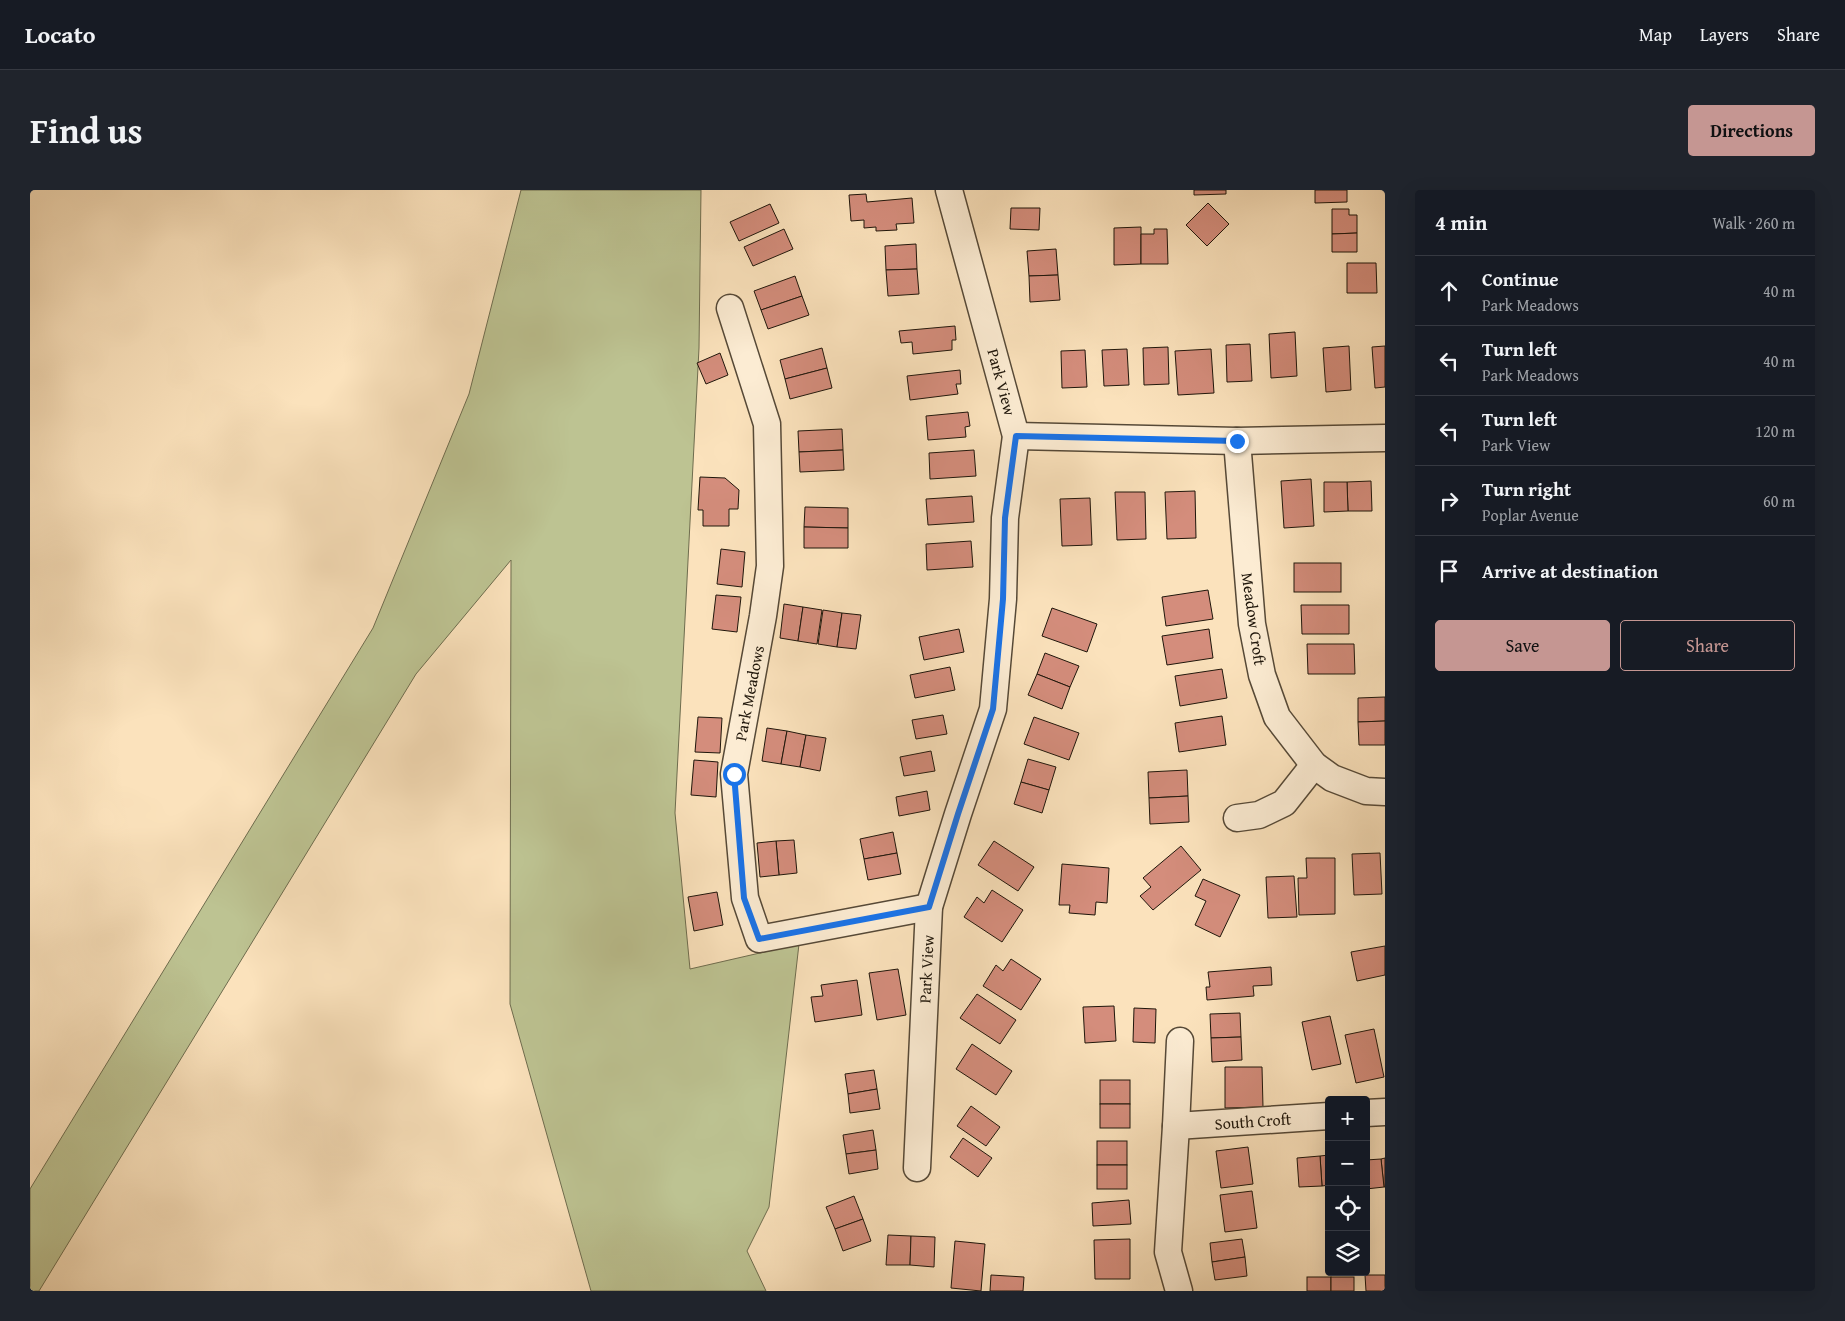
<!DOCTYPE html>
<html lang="en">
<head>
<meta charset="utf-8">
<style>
	:root { --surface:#171b24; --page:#20242c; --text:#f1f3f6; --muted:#9ea1a6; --line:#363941; --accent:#c59692 }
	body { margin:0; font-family:"Gentium Book Plus",serif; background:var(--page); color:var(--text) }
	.controls { position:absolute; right:15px; bottom:15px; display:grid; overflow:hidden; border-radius:5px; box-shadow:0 5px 20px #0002 }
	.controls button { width:45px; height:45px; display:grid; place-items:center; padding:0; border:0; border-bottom:1px solid var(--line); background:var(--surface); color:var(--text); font:25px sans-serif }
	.stop { position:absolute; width:15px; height:15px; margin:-11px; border:4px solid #1a73e8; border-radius:50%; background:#fff }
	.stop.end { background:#1a73e8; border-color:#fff; box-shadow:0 1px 5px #0008 }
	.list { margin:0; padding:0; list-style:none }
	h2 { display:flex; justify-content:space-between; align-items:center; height:65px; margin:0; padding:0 20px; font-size:21px }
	h2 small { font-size:16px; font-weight:400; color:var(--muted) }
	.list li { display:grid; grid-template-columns:32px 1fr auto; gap:15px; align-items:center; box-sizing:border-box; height:70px; padding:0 20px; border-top:1px solid var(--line) }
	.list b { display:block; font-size:19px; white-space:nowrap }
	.list p { margin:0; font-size:16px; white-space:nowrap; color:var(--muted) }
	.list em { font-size:16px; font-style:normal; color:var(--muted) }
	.actions { display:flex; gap:10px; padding:15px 20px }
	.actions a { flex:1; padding:11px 0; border:1px solid var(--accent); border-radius:5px; text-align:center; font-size:18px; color:var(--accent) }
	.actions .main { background:var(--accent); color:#111 }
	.icon { flex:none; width:28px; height:28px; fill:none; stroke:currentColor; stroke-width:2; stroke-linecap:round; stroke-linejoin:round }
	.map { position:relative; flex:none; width:1355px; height:1101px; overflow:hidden; border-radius:5px }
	header { display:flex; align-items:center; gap:30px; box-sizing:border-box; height:70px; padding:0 25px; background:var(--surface); border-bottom:1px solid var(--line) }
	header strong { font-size:24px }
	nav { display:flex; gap:28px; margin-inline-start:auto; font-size:18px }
	.intro { display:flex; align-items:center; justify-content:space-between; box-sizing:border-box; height:120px; padding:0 30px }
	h1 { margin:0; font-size:35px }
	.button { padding:12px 22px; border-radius:5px; background:var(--accent); color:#111; font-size:18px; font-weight:700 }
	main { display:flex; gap:30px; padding:0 30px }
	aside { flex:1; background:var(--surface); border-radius:5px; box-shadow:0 5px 20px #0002 }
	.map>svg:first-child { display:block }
</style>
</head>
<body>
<header>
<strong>Locato</strong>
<nav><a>Map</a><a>Layers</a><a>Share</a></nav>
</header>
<div class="intro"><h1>Find us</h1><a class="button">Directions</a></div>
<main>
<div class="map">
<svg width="1355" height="1101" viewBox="0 0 1355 1101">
	<rect width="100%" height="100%" fill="#fbe2bc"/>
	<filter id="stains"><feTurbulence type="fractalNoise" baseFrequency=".004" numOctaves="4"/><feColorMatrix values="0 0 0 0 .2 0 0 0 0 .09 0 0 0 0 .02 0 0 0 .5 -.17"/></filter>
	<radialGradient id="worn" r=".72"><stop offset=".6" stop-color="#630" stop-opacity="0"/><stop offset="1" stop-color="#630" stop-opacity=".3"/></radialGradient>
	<polygon fill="#bdc392" stroke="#6e6c4e" points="491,0 671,0 669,158 645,623 660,779 769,754 739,1017 717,1061 736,1101 561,1101 480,814 481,370 386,484 9,1101 0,1101 0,999 343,438 439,204"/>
	<g fill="#d48d7c" stroke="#1f160b">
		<polygon points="1164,0 1196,0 1196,4 1164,5"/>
		<polygon points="1285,0 1317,0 1317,12 1285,13"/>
		<polygon points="836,4 837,12 882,8 884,33 866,34 867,40 846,41 846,37 834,38 834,30 821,31 819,5"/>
		<polygon points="1178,13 1199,34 1177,56 1156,35"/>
		<polygon points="740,14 749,33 709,51 700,32"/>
		<polygon points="981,18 1010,18 1009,40 980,39"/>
		<polygon points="1302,19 1319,19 1319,25 1327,25 1327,43 1302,44"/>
		<polygon points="1111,37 1111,74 1084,75 1084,38"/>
		<polygon points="754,39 763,59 723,76 714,57"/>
		<polygon points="1124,39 1137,39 1138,74 1111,74 1111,44 1124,44"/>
		<polygon points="1327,43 1327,62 1302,62 1302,44"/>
		<polygon points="886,54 887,79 856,80 855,56"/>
		<polygon points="1026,59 1028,85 999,86 997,61"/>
		<polygon points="1317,73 1346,73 1347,103 1317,103"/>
		<polygon points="887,79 889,104 858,106 856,80"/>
		<polygon points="1028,85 1030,110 1000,112 999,86"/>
		<polygon points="765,86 772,106 731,120 724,101"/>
		<polygon points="772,106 779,125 738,139 731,120"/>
		<polygon points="925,136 926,150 922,150 922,160 883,164 882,152 871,153 869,141"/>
		<polygon points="1265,142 1267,186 1241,188 1239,144"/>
		<polygon points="1220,154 1222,191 1197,192 1196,155"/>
		<polygon points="1319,156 1321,200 1296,202 1293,158"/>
		<polygon points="1355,156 1355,197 1345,198 1342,157"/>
		<polygon points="1138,157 1139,194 1114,195 1113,158"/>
		<polygon points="792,158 797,178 755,189 750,170"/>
		<polygon points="1097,159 1099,195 1074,196 1072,160"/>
		<polygon points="1181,159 1184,203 1148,205 1145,161"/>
		<polygon points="1055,160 1057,197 1032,198 1031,161"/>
		<polygon points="690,163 698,185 676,194 667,173"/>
		<polygon points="797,178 802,198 760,209 755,189"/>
		<polygon points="930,180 931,194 926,194 928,204 880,210 877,186"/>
		<polygon points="938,222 940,236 935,237 936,247 898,250 896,226"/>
		<polygon points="812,239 813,260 769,262 768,241"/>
		<polygon points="813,260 814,280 770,282 769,262"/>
		<polygon points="944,260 946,286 900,289 899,263"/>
		<polygon points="670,287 695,288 709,300 708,319 699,319 699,336 673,336 673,320 668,320"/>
		<polygon points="1281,289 1284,336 1254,338 1251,291"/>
		<polygon points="1341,291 1342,321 1318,321 1317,292"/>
		<polygon points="1294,292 1317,292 1318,321 1294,322"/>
		<polygon points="1165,301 1166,348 1137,349 1135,302"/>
		<polygon points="1085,302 1115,302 1116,349 1087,350"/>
		<polygon points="942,306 944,332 898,335 896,309"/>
		<polygon points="1060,308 1062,355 1032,356 1030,309"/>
		<polygon points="775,317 818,318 818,338 774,337"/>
		<polygon points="774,337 818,338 818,358 774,358"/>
		<polygon points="941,351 943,377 897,380 896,354"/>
		<polygon points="691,359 715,362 712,397 687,394"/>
		<rect x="1264" y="373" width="47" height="29"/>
		<polygon points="1178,400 1183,429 1136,436 1132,407"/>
		<polygon points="686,405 711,407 707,442 682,439"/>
		<polygon points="754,414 773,417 768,451 750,448"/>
		<polygon points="1271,415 1319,415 1319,444 1272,444"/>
		<polygon points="773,417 792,420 787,454 768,451"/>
		<polygon points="1022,418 1067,434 1057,462 1012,446"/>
		<polygon points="793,420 812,423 807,457 788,454"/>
		<polygon points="812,423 831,425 826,459 807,457"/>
		<polygon points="929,439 934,462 894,470 889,447"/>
		<polygon points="1179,439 1183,468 1137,475 1132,446"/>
		<polygon points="1277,454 1324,454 1325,484 1278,484"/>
		<polygon points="1015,463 1049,476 1040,497 1007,484"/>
		<polygon points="920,477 925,500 885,508 880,485"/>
		<polygon points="1192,479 1197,508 1150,516 1145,486"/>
		<polygon points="1007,484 1040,497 1032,519 998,505"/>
		<polygon points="1355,507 1355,531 1328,532 1328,508"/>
		<polygon points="913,525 917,544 886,549 882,530"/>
		<polygon points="1192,526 1196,555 1149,562 1145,533"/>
		<polygon points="668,527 692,528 690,563 665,562"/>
		<polygon points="1004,527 1049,543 1039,570 994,554"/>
		<polygon points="1355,531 1355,555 1329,555 1328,532"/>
		<polygon points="737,538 757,541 751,574 732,571"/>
		<polygon points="757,541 776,545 770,577 751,574"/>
		<polygon points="776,545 796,548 790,581 770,577"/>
		<polygon points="901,561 905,581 874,586 870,567"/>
		<polygon points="998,569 1026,577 1019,600 991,592"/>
		<polygon points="664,570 688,572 686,607 661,605"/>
		<polygon points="1157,580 1158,606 1119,608 1118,582"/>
		<polygon points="991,592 1019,600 1012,623 984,614"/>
		<polygon points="897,601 900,620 869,626 866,607"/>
		<polygon points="1158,606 1159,632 1120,634 1119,608"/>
		<polygon points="863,642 867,663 834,669 830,649"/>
		<polygon points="764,650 767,683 749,685 746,651"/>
		<polygon points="746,651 749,685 730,687 727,653"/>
		<polygon points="964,651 1004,677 988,701 948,675"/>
		<polygon points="1151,656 1171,680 1123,720 1110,706 1121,697 1113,688"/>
		<polygon points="867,663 871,684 838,690 834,669"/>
		<polygon points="1350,663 1352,704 1324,705 1322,664"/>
		<polygon points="1276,668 1305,668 1305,724 1269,725 1268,688 1277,688"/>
		<polygon points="1032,674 1079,678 1077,713 1066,712 1065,725 1039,723 1040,715 1029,715"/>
		<polygon points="1264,686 1267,727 1238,728 1236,687"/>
		<polygon points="1173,689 1210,705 1190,747 1165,735 1176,711 1165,706"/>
		<polygon points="962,700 993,720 972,752 934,727 947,707 954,713"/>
		<polygon points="687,702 693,735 664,741 658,707"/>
		<polygon points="1355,756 1355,785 1327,791 1321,762"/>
		<polygon points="981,769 1011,789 991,820 953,796 966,775 973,781"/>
		<polygon points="1241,777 1242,795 1223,796 1224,806 1177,810 1176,797 1180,797 1178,782"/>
		<polygon points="868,779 876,825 847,830 839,783"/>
		<polygon points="827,790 832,825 785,832 781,807 793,806 791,795"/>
		<polygon points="947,804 986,830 970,854 930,828"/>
		<polygon points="1084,816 1086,851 1055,853 1053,817"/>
		<polygon points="1104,818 1126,819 1125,853 1103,852"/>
		<polygon points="1210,823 1211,847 1181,848 1180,824"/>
		<polygon points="1300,826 1311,874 1282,880 1272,832"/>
		<polygon points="1344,839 1354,887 1326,893 1315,845"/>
		<polygon points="1211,847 1212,870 1182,872 1181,848"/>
		<polygon points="942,854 982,881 966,905 926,879"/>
		<polygon points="1195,877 1232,877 1233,917 1195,918"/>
		<polygon points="844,880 847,899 818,904 815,884"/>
		<rect x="1070" y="890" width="30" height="24"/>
		<polygon points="847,899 850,919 820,923 818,904"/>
		<rect x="1070" y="914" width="30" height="24"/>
		<polygon points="941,916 970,937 956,956 927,936"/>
		<polygon points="843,940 846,960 816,964 813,945"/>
		<polygon points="933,948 962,968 948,987 920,967"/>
		<rect x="1067" y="951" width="30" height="24"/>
		<polygon points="1218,957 1223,994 1191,998 1186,961"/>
		<polygon points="846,960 848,979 819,984 816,964"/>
		<polygon points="1299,965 1299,995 1292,996 1290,966"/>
		<polygon points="1290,966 1292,996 1269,997 1267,968"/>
		<polygon points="1355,968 1355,997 1354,997 1351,969"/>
		<polygon points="1351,969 1354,997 1336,999 1336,970"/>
		<rect x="1067" y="975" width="30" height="24"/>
		<polygon points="1222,1001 1227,1038 1195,1042 1190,1005"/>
		<polygon points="824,1006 833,1029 805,1039 796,1017"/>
		<polygon points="1099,1010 1101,1034 1063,1036 1062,1013"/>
		<polygon points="833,1029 841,1051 813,1061 805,1039"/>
		<polygon points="858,1045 881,1046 880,1075 856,1075"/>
		<polygon points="881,1046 905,1047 904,1077 880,1075"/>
		<polygon points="1100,1049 1100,1089 1065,1089 1064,1050"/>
		<polygon points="1212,1049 1215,1067 1182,1072 1180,1053"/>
		<polygon points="925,1051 955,1054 951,1101 921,1098"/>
		<polygon points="1215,1067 1217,1086 1185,1090 1182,1072"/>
		<polygon points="961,1085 994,1087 993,1101 960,1101"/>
		<polygon points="1335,1085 1355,1085 1355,1101 1336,1101"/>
		<rect x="1277" y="1087" width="24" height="14"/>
		<rect x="1301" y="1087" width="23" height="14"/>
	</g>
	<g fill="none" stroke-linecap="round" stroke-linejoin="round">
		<defs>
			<g id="minor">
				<polyline points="700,118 737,234 740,376 733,426 704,584 715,708 729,749 899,717"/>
				<polyline points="986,246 1207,251 1355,248"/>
				<polyline points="1207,251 1222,434 1232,485 1247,527 1284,575 1302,588 1336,601 1355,602"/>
				<polyline points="1207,628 1229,625 1254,613 1284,575"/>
				<polyline points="1336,923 1355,922"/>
				<polyline points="1146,936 1299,926"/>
				<polyline points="887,978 899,717 928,624 963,519 973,409 975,328 986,246 919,0"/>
				<polyline points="1149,1101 1138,1062 1146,936 1150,851"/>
			</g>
		</defs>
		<use href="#minor" stroke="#564937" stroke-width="29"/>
		<use href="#minor" stroke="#fcecd3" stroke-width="26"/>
	</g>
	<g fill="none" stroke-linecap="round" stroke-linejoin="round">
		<polyline stroke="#1a73e8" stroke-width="6" points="704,584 714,708 729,749 899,717 928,624 963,519 973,409 975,328 986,246 1207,251"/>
	</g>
	<g text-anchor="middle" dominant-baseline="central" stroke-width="4" stroke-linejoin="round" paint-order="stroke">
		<g font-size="16" fill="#1f160b" stroke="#fcecd3">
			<text transform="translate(972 192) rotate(75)">Park View</text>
			<text transform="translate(1224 429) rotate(82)">Meadow Croft</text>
			<text transform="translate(719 503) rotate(-79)">Park Meadows</text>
			<text transform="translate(896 779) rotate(-87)">Park View</text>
			<text transform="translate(1223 931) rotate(-4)">South Croft</text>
		</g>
	</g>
	<rect width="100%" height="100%" filter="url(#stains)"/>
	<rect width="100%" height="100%" fill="url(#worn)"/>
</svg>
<div class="controls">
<button>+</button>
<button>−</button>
<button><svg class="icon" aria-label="locate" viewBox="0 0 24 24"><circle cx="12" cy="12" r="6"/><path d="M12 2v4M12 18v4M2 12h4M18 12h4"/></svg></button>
<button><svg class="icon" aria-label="layers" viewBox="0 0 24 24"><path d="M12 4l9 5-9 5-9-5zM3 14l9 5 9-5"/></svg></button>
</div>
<div class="stop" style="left:704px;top:584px"></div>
<div class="stop end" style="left:1207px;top:251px"></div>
</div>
<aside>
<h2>4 min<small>Walk · 260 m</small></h2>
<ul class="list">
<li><svg class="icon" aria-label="ahead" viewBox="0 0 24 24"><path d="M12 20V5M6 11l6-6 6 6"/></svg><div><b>Continue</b><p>Park Meadows</p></div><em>40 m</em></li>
<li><svg class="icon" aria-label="left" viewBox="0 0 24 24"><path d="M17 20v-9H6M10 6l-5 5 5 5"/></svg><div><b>Turn left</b><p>Park Meadows</p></div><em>40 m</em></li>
<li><svg class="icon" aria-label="left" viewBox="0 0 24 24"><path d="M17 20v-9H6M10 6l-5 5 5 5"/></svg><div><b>Turn left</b><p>Park View</p></div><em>120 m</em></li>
<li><svg class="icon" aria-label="right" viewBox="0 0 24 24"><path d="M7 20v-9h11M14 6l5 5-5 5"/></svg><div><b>Turn right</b><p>Poplar Avenue</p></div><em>60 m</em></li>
<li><svg class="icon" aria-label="arrive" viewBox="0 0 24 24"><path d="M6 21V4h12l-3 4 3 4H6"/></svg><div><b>Arrive at destination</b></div></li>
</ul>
<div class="actions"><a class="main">Save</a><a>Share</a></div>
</aside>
</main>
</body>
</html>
